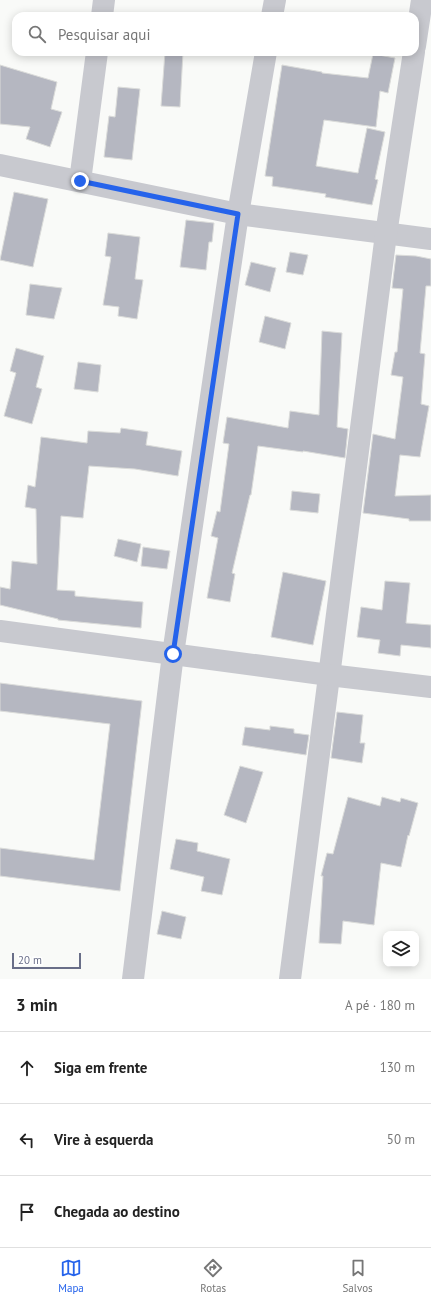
<!DOCTYPE html>
<html lang="pt">
<head>
<meta charset="utf-8">
<style>
	:root { --surface:#fff; --page:#f2f2f2; --text:#222; --muted:#767676; --line:#e0e0e0; --accent:#2563eb }
	body { margin:0; font-family:"PT Sans",sans-serif; background:var(--page); color:var(--text) }
	.controls { position:absolute; right:12px; bottom:12px; display:grid; overflow:hidden; border-radius:8px; box-shadow:0 2px 10px #0003 }
	.controls button { width:36px; height:36px; display:grid; place-items:center; padding:0; border:0; border-bottom:1px solid var(--line); background:var(--surface); color:var(--text); font:20px sans-serif }
	.scale { position:absolute; left:12px; bottom:10px; width:69px; box-sizing:border-box; padding-left:4px; border:2px solid #696e88; border-top:0; font-size:11px; line-height:14px; white-space:nowrap; color:#696e88; -webkit-text-stroke:3px #fff; paint-order:stroke }
	.stop { position:absolute; width:12px; height:12px; margin:-9px; border:3px solid #2563eb; border-radius:50%; background:#fff }
	.stop.end { background:#2563eb; border-color:#fff; box-shadow:0 1px 4px #0008 }
	.list { margin:0; padding:0; list-style:none }
	h2 { display:flex; justify-content:space-between; align-items:center; height:52px; margin:0; padding:0 16px; font-size:17px }
	h2 small { font-size:13px; font-weight:400; color:var(--muted) }
	.list li { display:grid; grid-template-columns:26px 1fr auto; gap:12px; align-items:center; box-sizing:border-box; height:72px; padding:0 16px; border-top:1px solid var(--line) }
	.list b { display:block; font-size:15px; white-space:nowrap }
	.list em { font-size:13px; font-style:normal; color:var(--muted) }
	.icon { flex:none; width:22px; height:22px; fill:none; stroke:currentColor; stroke-width:2; stroke-linecap:round; stroke-linejoin:round }
	.map { position:relative; flex:none; width:431px; height:979px; overflow:hidden }
	.search { position:absolute; background:var(--surface); box-shadow:0 2px 10px #0003; left:12px; right:12px; top:12px; height:44px; display:flex; align-items:center; gap:10px; box-sizing:border-box; padding:0 14px; border-radius:12px; color:var(--muted); font-size:15px }
	.sheet { height:268px; background:var(--surface) }
	nav { display:flex; justify-content:space-around; align-items:center; box-sizing:border-box; height:56px; border-top:1px solid var(--line); background:var(--surface); font-size:11px; color:var(--muted) }
	nav a { display:grid; justify-items:center; gap:2px }
	nav .on { color:var(--accent) }
	.map>svg:first-child { display:block }
</style>
</head>
<body>
<div class="map">
<svg width="431" height="979" viewBox="0 0 431 979">
	<rect width="100%" height="100%" fill="#f9faf8"/>
	<g fill="#b5b7c1" stroke="#dbdcda">
		<polygon points="165,52 183,52 180,107 161,106"/>
		<polygon points="373,54 395,58 388,93 380,91 376,127 324,120 316,166 358,173 367,128 385,132 375,179 378,180 372,205 325,197 326,194 272,186 273,177 265,176 282,65 322,72 322,73 368,78"/>
		<polygon points="0,65 57,82 51,109 62,112 50,147 26,139 30,127 0,124"/>
		<polygon points="118,87 140,89 132,160 104,157 109,116 115,117"/>
		<polygon points="14,192 48,199 33,267 0,260"/>
		<polygon points="186,220 214,223 212,242 209,242 206,270 180,267"/>
		<polygon points="108,233 140,237 135,279 143,280 137,319 118,316 119,307 103,305 111,257 105,256"/>
		<polygon points="290,252 308,255 303,275 286,272"/>
		<polygon points="396,255 416,256 431,259 431,286 426,286 420,353 425,354 421,404 429,406 420,457 400,455 395,496 431,495 431,521 409,521 409,519 363,513 373,434 395,439 403,377 391,375 395,352 397,352 403,289 392,288"/>
		<polygon points="251,262 276,268 270,292 245,285"/>
		<polygon points="30,284 62,288 54,319 26,315"/>
		<polygon points="265,316 291,323 285,349 259,342"/>
		<polygon points="322,331 342,333 337,427 348,429 345,458 303,451 303,452 258,446 251,495 250,495 232,573 235,574 230,602 207,598 218,538 211,536 217,511 220,512 229,444 223,443 227,417 288,428 290,411 319,415"/>
		<polygon points="16,348 44,356 36,387 42,389 32,424 4,416 16,373 10,371"/>
		<polygon points="78,362 101,365 98,392 74,389"/>
		<polygon points="121,428 148,432 146,445 182,451 178,476 135,469 89,466 83,518 61,516 57,590 75,591 75,596 143,602 141,628 58,620 58,619 0,605 0,587 10,589 12,561 37,564 36,509 25,507 28,485 35,487 41,437 87,443 88,431 120,433"/>
		<polygon points="292,491 320,494 318,513 290,510"/>
		<polygon points="118,539 141,544 137,562 114,556"/>
		<polygon points="143,547 170,551 167,569 141,566"/>
		<polygon points="283,572 326,581 313,645 271,637"/>
		<polygon points="385,581 410,583 406,623 431,625 431,648 401,645 400,656 378,653 380,640 357,637 361,607 382,610"/>
		<polygon points="0,683 142,701 120,891 0,876 0,848 94,860 110,724 0,711"/>
		<polygon points="337,712 363,715 360,743 365,743 362,763 331,758"/>
		<polygon points="270,726 294,729 294,733 309,735 306,755 242,745 245,727 270,730"/>
		<polygon points="240,766 263,772 246,823 224,815"/>
		<polygon points="348,797 380,806 382,797 400,802 401,798 418,803 409,836 408,835 401,867 381,863 374,925 343,921 341,944 319,943 323,876 321,876 327,853 333,854"/>
		<polygon points="176,839 198,843 197,851 230,859 222,895 201,891 204,877 170,869"/>
		<polygon points="162,911 186,917 181,939 157,934"/>
	</g>
	<g fill="none" stroke-linecap="round" stroke-linejoin="round">
		<g stroke="#c8c9cf" stroke-width="22">
			<polyline points="102,16 104,0"/>
			<polyline points="272,16 275,0"/>
			<polyline points="415,46 422,0"/>
			<polyline points="0,165 238,214 431,239"/>
			<polyline points="80,181 97,52"/>
			<polyline points="133,979 173,654 238,214 266,52"/>
			<polyline points="290,979 386,234 414,52"/>
		</g>
		<polyline stroke="#c8c9cf" stroke-width="22" points="0,631 329,675 431,687"/>
	</g>
	<g fill="none" stroke-linecap="round" stroke-linejoin="round">
		<polyline stroke="#2563eb" stroke-width="5" points="80,181 238,214 173,654"/>
	</g>
</svg>
<div class="controls">
<button><svg class="icon" aria-label="layers" viewBox="0 0 24 24"><path d="M12 4l9 5-9 5-9-5zM3 14l9 5 9-5"/></svg></button>
</div>
<div class="scale">20 m</div>
<div class="stop" style="left:173px;top:654px"></div>
<div class="stop end" style="left:80px;top:181px"></div>
<div class="search"><svg class="icon" aria-label="search" viewBox="0 0 24 24"><circle cx="10" cy="10" r="6"/><path d="M15 15l6 6"/></svg>Pesquisar aqui</div>
</div>
<section class="sheet">
<h2>3 min<small>A pé · 180 m</small></h2>
<ul class="list">
<li><svg class="icon" aria-label="ahead" viewBox="0 0 24 24"><path d="M12 20V5M6 11l6-6 6 6"/></svg><div><b>Siga em frente</b></div><em>130 m</em></li>
<li><svg class="icon" aria-label="left" viewBox="0 0 24 24"><path d="M17 20v-9H6M10 6l-5 5 5 5"/></svg><div><b>Vire à esquerda</b></div><em>50 m</em></li>
<li><svg class="icon" aria-label="arrive" viewBox="0 0 24 24"><path d="M6 21V4h12l-3 4 3 4H6"/></svg><div><b>Chegada ao destino</b></div></li>
</ul>
</section>
<nav>
<a class="on"><svg class="icon" aria-label="map" viewBox="0 0 24 24"><path d="M3 6l6-2 6 2 6-2v14l-6 2-6-2-6 2zM9 4v14M15 6v14"/></svg>Mapa</a>
<a><svg class="icon" aria-label="directions" viewBox="0 0 24 24"><path d="M12 3l9 9-9 9-9-9zM9 14v-3h6M13 9l2 2-2 2"/></svg>Rotas</a>
<a><svg class="icon" aria-label="saved" viewBox="0 0 24 24"><path d="M7 4h10v16l-5-4-5 4z"/></svg>Salvos</a>
</nav>
</body>
</html>
